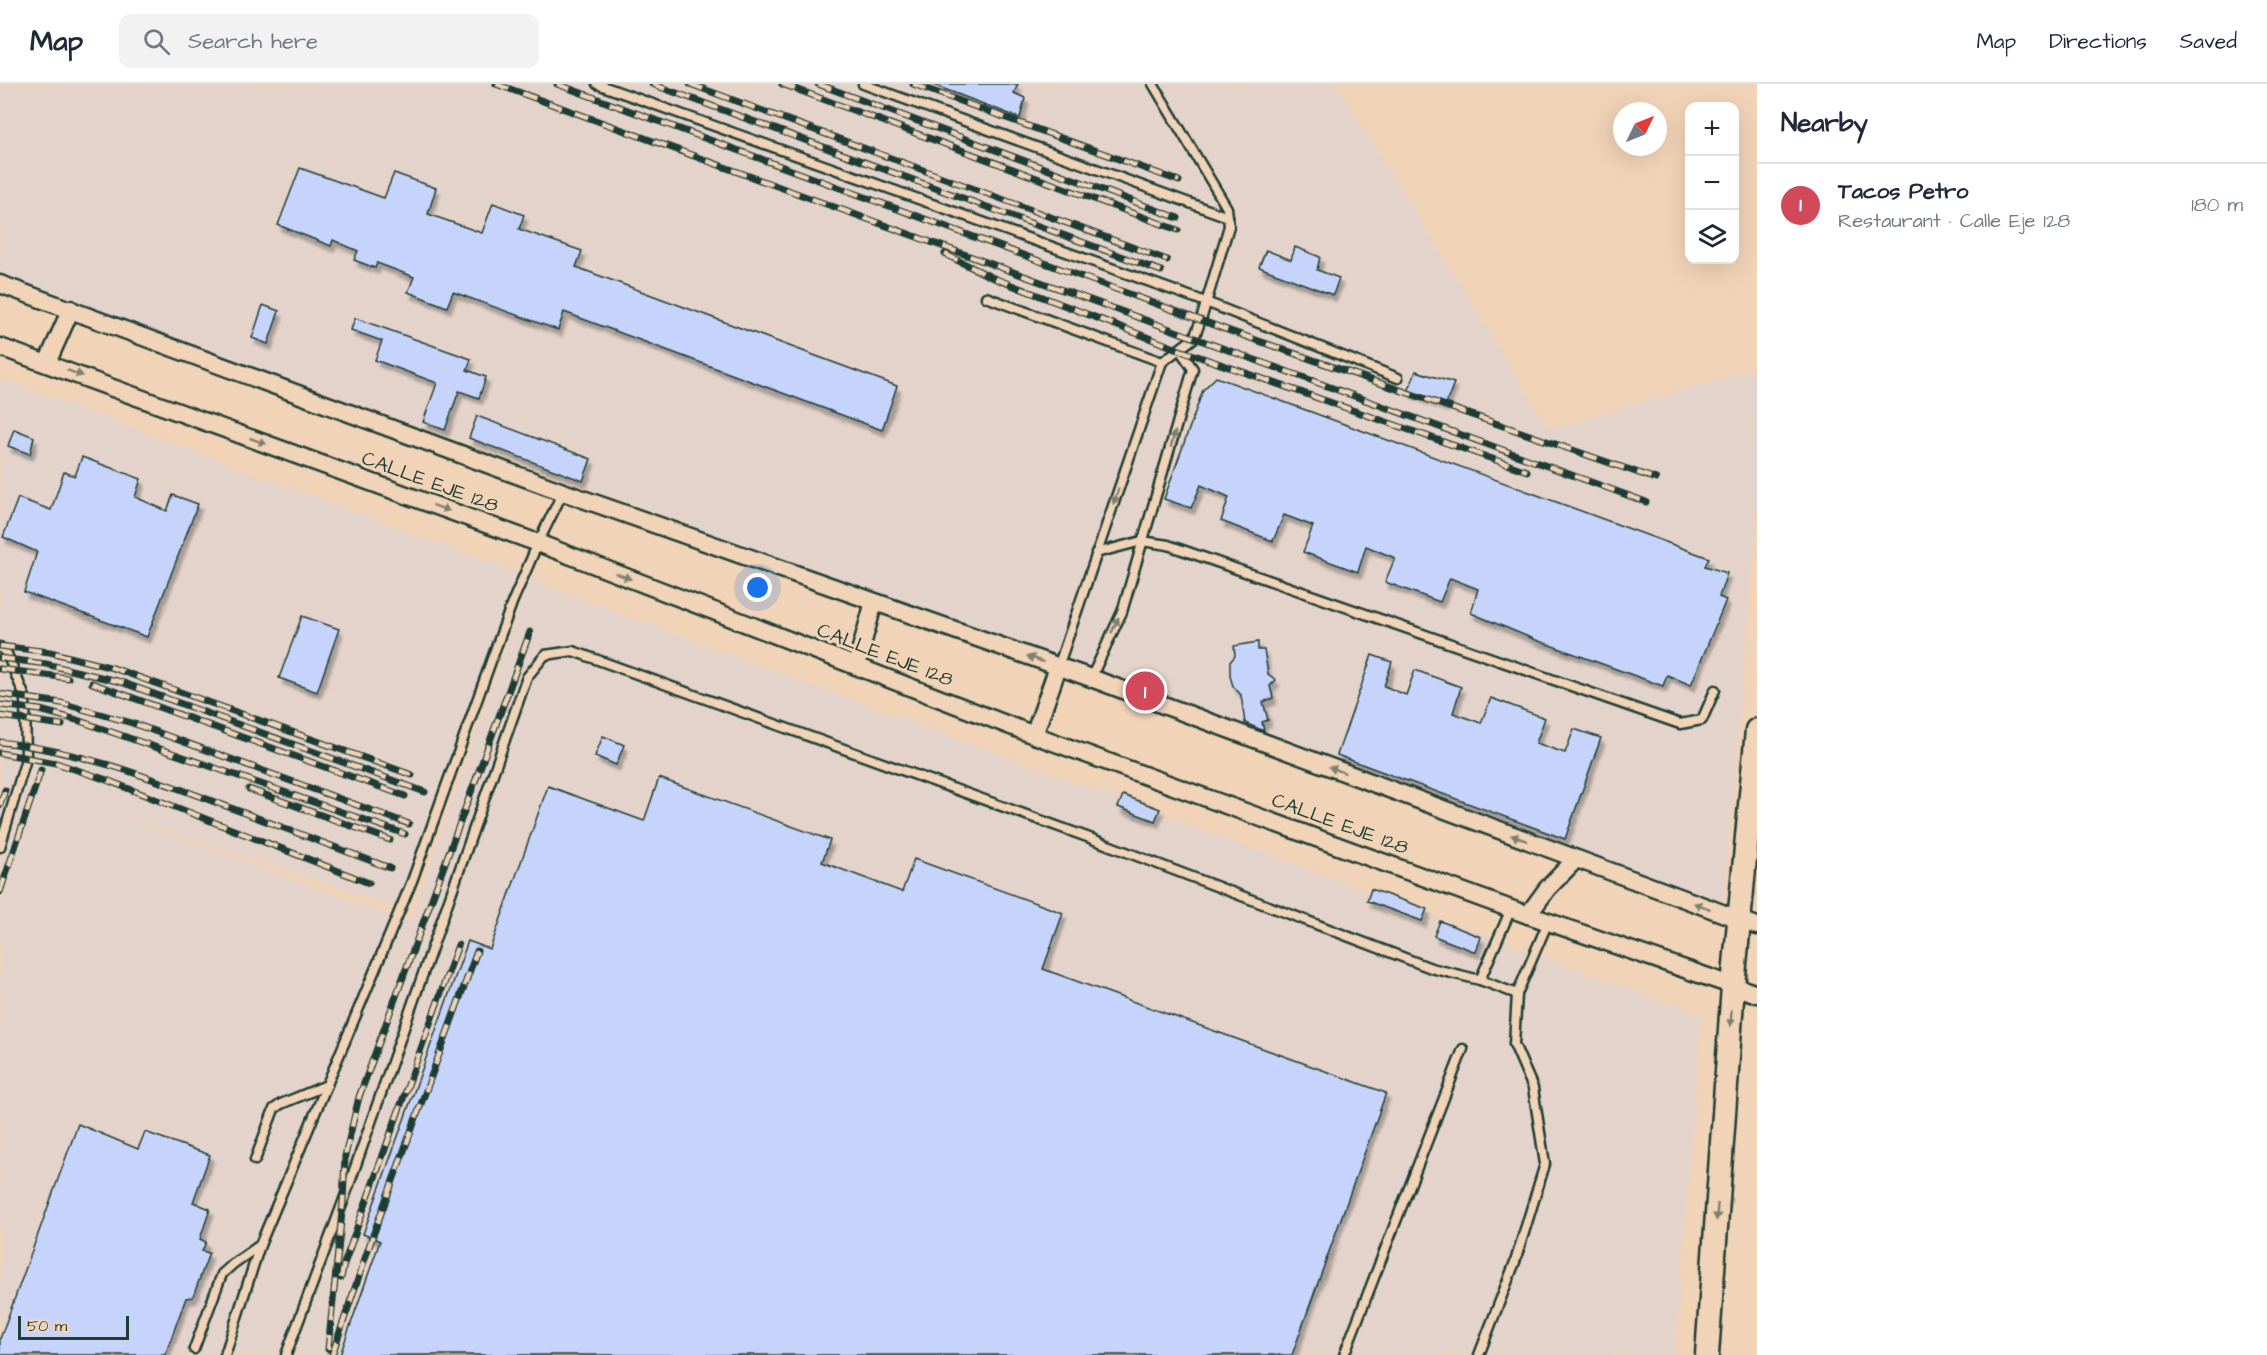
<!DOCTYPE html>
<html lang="en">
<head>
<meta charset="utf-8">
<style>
	:root { --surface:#fff; --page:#f2f2f3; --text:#1f2937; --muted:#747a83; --line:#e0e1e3; --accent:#d1495b }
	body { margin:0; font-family:"Architects Daughter",sans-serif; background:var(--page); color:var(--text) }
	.controls { position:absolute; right:18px; top:18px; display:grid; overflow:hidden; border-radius:12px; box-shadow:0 6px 24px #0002 }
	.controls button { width:54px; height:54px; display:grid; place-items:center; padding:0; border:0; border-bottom:2px solid var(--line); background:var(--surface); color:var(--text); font:30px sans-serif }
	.compass { position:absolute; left:1613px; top:18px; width:54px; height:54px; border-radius:50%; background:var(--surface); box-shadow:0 6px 24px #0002; rotate:47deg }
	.scale { position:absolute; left:18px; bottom:15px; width:111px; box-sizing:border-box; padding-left:6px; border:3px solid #1f3d34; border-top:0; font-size:16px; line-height:21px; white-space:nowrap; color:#1f3d34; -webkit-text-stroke:4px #f1d3b7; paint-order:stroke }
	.you { position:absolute; left:758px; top:504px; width:21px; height:21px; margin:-15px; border:4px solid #fff; border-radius:50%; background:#1a73e8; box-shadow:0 0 0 9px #1a73e833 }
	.badge { display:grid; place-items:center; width:39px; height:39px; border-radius:50%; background:var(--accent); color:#fff; font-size:20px; font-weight:700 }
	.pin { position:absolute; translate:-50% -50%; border:3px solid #fff; box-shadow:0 2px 6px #0006 }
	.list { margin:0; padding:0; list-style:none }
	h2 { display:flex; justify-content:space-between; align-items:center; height:78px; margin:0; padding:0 24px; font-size:26px }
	h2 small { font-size:20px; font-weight:400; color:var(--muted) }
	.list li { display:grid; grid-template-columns:39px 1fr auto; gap:18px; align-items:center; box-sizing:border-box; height:84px; padding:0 24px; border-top:2px solid var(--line) }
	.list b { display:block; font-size:22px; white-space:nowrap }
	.list p { margin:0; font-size:20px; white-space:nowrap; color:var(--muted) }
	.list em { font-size:20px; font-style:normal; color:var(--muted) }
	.icon { flex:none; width:33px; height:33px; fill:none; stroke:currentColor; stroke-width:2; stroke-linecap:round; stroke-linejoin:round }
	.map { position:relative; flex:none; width:1757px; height:1271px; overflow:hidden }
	header { display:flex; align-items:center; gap:36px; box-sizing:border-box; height:84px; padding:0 30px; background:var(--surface); border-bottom:2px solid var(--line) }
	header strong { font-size:28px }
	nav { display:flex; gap:33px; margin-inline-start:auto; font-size:21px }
	.search { width:420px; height:54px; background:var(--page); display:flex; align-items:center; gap:15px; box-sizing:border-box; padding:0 21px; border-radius:12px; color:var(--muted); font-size:22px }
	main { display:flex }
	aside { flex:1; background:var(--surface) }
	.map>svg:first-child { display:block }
</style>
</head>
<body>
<header>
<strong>Map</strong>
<div class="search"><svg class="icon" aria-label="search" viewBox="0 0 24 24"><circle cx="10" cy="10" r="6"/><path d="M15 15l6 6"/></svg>Search here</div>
<nav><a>Map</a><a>Directions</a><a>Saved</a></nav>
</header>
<main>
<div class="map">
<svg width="1757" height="1271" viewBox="0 0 1757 1271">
	<defs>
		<filter id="shadow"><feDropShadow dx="3.5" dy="6" stdDeviation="1.5" flood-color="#0004"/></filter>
	</defs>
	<rect width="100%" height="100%" fill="#f1d3b7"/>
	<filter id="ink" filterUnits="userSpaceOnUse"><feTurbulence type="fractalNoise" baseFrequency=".0167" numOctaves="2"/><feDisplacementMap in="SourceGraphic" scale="12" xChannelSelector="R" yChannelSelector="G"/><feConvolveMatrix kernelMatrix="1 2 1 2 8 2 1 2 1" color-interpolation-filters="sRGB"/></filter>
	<g filter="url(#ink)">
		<g fill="#e4d3cb">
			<polygon points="0,0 1336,0 1549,345 1757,284 1757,430 1724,818 0,190"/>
			<polygon points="0,294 519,489 395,823 97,723 410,838 529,495 1701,931 1675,1271 0,1271"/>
		</g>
		<g fill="#c6d4fb" stroke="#1f3d34" stroke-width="1.5" filter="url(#shadow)">
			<polygon points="931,0 1018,0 1014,9 1025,14 1020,34"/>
			<polygon points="300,84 384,114 394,89 436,104 428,130 482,149 493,119 524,131 519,145 582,167 576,183 897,302 882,346 564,228 558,246 453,208 447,223 408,208 414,193 377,179 375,184 354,176 358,167 333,156 331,162 278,141"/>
			<polygon points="1295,163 1320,173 1317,186 1339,194 1333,211 1259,183 1266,166 1291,176"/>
			<polygon points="263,221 279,227 268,260 252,254"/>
			<polygon points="355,234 471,275 467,286 486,293 479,314 459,307 445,346 423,338 437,299 375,276 382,257 351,246"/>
			<polygon points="1416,287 1454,299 1445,322 1408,308"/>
			<polygon points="1216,293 1709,474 1705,482 1727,489 1719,513 1726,516 1691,601 1667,591 1663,602 1536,556 1471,529 1478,505 1450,494 1440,518 1385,498 1395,474 1366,462 1358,488 1303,468 1313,442 1284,431 1273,457 1221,437 1229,413 1201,401 1191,424 1164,415 1203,306"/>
			<polygon points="477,332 591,375 583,397 469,354"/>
			<polygon points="14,345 34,353 30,370 8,362"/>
			<polygon points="82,373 141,395 135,413 167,427 173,411 198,420 147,553 24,508 37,468 3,453 18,414 51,426 64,388 75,392"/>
			<polygon points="302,532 339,545 317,608 279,594"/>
			<polygon points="1258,558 1258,566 1264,566 1268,590 1276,596 1270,602 1273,614 1263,618 1268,636 1262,638 1264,647 1245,639 1241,611 1233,602 1230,592 1230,578 1235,572 1234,562"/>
			<polygon points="1372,571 1392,578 1384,602 1406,611 1415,586 1461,603 1453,629 1481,639 1491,614 1545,634 1536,659 1565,669 1574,645 1601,654 1565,755 1337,671"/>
			<polygon points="603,652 624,661 616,681 595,672"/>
			<polygon points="659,694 830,756 822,778 902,808 914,775 1063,829 1043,885 1386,1009 1292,1271 340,1271 380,1157 363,1150 468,857 490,865 548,702 644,737"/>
			<polygon points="1123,711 1160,725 1155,737 1118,723"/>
			<polygon points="1371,805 1427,825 1422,837 1367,817"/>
			<polygon points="1440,837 1481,853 1476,868 1434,852"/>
			<polygon points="78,1040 138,1065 145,1048 210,1071 193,1118 210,1125 200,1155 206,1158 202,1167 209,1169 193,1213 186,1214 165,1271 0,1271 0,1255"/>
		</g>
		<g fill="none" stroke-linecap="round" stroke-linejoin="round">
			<defs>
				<g id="lane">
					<polyline points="597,0 1206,218 1398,294"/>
					<polyline points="863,0 1228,133"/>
					<polyline points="986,213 1162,278"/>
					<polyline points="1096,469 1142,457 1168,461 1680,640 1702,636 1715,606"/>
					<polyline points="0,563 7,570 25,613 26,675 0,763"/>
					<polyline points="1058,583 1162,278 1194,254 1201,236 1229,142 1227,124 1153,0"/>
					<polyline points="1091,594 1122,528 1193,285 1180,266"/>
					<polyline points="1480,896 1511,825"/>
					<polyline points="1517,910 1548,838"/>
					<polyline points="255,1076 274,1025 281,1020 327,1001"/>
					<polyline points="194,1265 222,1190 233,1180 260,1161"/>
					<polyline points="225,1271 260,1161 412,797 512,519 538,459 563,408"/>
					<polyline points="286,1271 343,1118 527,593 545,571 573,567 1087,753 1431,884 1480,896 1517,910 1514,960 1533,1004 1545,1080 1515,1178 1479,1271"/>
					<polyline points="1344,1271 1463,965"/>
				</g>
				<g id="street">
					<polyline points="0,200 563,408 1091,594 1757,842"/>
					<polyline points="0,263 538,459 1034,651 1511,825 1757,910"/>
					<polyline points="47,279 71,225"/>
					<polyline points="856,582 874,518"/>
					<polyline points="1034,651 1058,583"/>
					<polyline points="1528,831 1547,805 1576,775"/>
				</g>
				<polyline id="secondary" points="1707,1271 1733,902 1757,646"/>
			</defs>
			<use href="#lane" stroke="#1f3d34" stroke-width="13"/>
			<use href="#street" stroke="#1f3d34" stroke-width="21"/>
			<use href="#secondary" stroke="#1f3d34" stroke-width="27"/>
			<use href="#lane" stroke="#f1d3b7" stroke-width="8"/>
			<use href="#street" stroke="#f1d3b7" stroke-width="16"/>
			<use href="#secondary" stroke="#f1d3b7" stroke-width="22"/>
			<defs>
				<g id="rail">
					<polyline points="496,0 1646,418"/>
					<polyline points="557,0 1230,247 1656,395"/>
					<polyline points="652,0 1161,187"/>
					<polyline points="690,0 1167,176"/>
					<polyline points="782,0 1178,146"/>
					<polyline points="818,0 1178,134"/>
					<polyline points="913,0 1179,97"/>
					<polyline points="945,170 991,193 1180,266 1527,387"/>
					<polyline points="0,562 50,568 113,584 412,691"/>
					<polyline points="0,574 46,580 121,598 425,708"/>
					<polyline points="0,585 68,594"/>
					<polyline points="92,599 405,712"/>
					<polyline points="0,610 61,619 132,639 409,740"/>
					<polyline points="0,621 40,626 77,636 405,750"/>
					<polyline points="0,632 62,641"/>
					<path d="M0,658C80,667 148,693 223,721C279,742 334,763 390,784"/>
					<polyline points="0,669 56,679 104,695 369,799"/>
					<polyline points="249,705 390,756"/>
					<polyline points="0,721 5,706"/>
					<polyline points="0,808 41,686"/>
					<polyline points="341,1194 344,1180 458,861"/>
					<polyline points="328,1265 343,1118 345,1072 359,1013 530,548"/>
					<polyline points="332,1271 372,1154 477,867"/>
				</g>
			</defs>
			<use href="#rail" stroke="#1f3d34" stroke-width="7"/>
			<use href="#rail" stroke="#f1d3b7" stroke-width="4.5" stroke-dasharray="14" stroke-linecap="butt"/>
		</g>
		<defs><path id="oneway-solid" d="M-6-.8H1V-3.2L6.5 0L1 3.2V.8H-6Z" transform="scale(1.5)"/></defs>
		<g fill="#7d806f">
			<use href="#oneway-solid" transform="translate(75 289) rotate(20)"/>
			<use href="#oneway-solid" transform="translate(1173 355) rotate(-74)"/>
			<use href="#oneway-solid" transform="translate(258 357) rotate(20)"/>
			<use href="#oneway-solid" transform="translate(1116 412) rotate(109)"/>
			<use href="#oneway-solid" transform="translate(441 424) rotate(20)"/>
			<use href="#oneway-solid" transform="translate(623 492) rotate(21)"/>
			<use href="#oneway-solid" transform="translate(1115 541) rotate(-65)"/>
			<use href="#oneway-solid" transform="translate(1035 575) rotate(-160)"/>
			<use href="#oneway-solid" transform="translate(1337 686) rotate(-160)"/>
			<use href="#oneway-solid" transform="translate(1519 754) rotate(-160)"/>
			<use href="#oneway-solid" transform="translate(1702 822) rotate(-160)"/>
			<use href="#oneway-solid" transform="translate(1731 934) rotate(94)"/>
			<use href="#oneway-solid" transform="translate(1717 1128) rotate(94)"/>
		</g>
	</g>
	<g text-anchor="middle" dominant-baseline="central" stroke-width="6" stroke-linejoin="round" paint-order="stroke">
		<g font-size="20" fill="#1f3d34" stroke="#f1d3b7">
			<text transform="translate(430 398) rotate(20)">CALLE EJE 128</text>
			<text transform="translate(885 571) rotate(21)">CALLE EJE 128</text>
			<text transform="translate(1340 740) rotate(20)">CALLE EJE 128</text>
		</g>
	</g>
</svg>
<div class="controls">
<button>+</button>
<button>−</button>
<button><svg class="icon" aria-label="layers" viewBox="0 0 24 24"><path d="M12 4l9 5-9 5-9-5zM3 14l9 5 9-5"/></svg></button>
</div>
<svg class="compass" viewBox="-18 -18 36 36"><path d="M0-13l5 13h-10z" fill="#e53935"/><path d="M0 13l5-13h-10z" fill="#747a83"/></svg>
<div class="scale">50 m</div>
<div class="you"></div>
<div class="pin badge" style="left:1145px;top:607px">1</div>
</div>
<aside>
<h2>Nearby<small></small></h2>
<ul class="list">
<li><span class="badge">1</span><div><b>Tacos Petro</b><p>Restaurant · Calle Eje 128</p></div><em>180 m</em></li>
</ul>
</aside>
</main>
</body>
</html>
